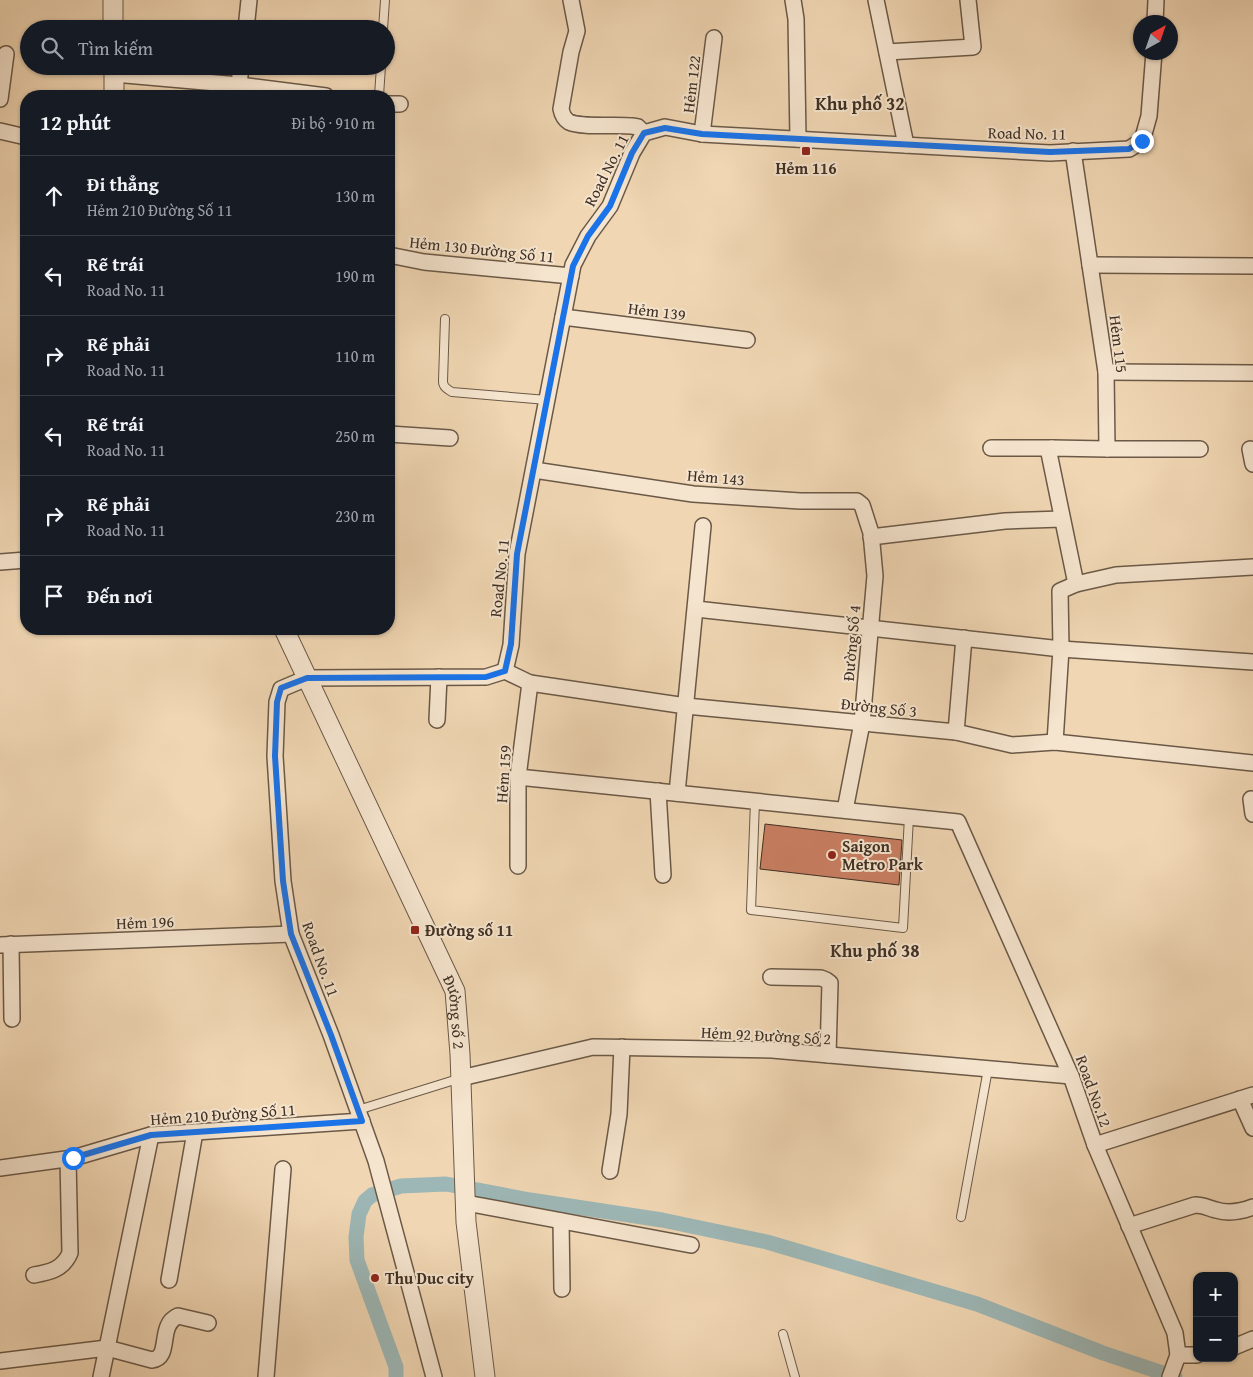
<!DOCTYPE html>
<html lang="vi">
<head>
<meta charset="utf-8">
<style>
	:root { --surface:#171b24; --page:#20242c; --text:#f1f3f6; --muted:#9ea1a6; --line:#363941 }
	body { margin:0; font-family:"Gentium Book Plus",serif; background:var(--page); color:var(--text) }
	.controls { position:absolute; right:15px; bottom:15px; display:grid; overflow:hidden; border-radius:10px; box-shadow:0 1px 4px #0004 }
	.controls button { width:45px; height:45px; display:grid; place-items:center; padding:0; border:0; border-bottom:1px solid var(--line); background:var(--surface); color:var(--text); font:25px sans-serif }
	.compass { position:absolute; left:1133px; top:15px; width:45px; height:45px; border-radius:50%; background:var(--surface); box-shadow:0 1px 4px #0004; rotate:40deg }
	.stop { position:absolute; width:15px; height:15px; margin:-11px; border:4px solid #1a73e8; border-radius:50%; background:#fff }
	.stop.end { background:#1a73e8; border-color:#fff; box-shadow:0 1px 5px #0008 }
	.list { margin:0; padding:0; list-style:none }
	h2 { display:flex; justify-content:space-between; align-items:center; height:65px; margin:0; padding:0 20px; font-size:21px }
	h2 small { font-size:16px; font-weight:400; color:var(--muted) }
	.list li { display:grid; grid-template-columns:32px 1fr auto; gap:15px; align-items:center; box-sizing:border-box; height:80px; padding:0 20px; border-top:1px solid var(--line) }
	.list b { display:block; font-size:19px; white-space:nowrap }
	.list p { margin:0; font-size:16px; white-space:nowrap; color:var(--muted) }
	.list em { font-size:16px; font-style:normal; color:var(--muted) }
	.icon { flex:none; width:28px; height:28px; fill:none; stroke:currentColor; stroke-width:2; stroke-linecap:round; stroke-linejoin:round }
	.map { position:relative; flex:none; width:1253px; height:1377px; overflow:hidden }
	.search { position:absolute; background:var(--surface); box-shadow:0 1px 4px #0004; left:20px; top:20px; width:375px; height:55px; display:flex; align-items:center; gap:12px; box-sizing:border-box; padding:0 18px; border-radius:28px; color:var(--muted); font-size:19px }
	.panel { position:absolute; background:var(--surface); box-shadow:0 1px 4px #0004; left:20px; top:90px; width:375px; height:545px; border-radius:20px }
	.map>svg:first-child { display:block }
</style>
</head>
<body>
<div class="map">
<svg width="1253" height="1377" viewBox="0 0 1253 1377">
	<rect width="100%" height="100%" fill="#f0d6b3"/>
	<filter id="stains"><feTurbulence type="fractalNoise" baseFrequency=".004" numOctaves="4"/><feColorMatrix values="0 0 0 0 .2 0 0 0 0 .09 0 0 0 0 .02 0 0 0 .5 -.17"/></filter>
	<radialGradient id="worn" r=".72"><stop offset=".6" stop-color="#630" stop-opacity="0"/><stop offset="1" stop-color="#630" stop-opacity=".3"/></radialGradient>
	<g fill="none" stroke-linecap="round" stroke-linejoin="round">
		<polyline stroke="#9db7b6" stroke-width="15" points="396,1377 396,1367 357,1260 356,1237 359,1214 365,1201 372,1195 401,1186 446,1184 530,1200 662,1220 767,1242 977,1304 1103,1353 1175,1377"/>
	</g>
	<polygon fill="#c97e62" stroke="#3f2f23" points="765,824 902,840 899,885 760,869"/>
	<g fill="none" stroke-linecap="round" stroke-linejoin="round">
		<defs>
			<g id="service">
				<polyline points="383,29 385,0"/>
				<polyline points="379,96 381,66"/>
				<path d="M445,319L443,381C443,387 447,389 452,392L547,400"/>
				<polyline points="755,801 751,910 903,928 909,817"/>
				<polyline points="358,1110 461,1078"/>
				<polyline points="961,1217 988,1069"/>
				<polyline points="783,1334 795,1377"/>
			</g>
			<g id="minor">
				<path d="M571,0L577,31L571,52L561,109C562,114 564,119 569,122C582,128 616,124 632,126L638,127L644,133"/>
				<polyline points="793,0 796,19 798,139"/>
				<polyline points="876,0 906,145"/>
				<polyline points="1155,22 1156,0"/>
				<polyline points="246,29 249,0"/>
				<polyline points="887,52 973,47 968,0"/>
				<polyline points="114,74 239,85 326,96"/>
				<polyline points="239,85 241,66"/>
				<polyline points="0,99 6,54"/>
				<polyline points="389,104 400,104"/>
				<polyline points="0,131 26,137"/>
				<polyline points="702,134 714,38"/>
				<polyline points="1073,151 1106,372 1107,449 1200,449"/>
				<polyline points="389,255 424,262 571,276"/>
				<polyline points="1090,265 1253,266"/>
				<polyline points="563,317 747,340"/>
				<polyline points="1106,372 1253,373"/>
				<polyline points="389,434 450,438"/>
				<polyline points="991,448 1052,448"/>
				<polyline points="1250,449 1253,464"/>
				<polyline points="534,470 693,494 800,501 857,501 862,505 871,533 875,576 862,723 845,810"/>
				<polyline points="871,537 1005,521 1062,519"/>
				<polyline points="0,562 26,560"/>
				<polyline points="1076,584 1049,453 1052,448 1107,449"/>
				<polyline points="696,609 1061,649 1253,662"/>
				<polyline points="505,671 511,645 517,554 573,265 588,236 610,206 632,153 644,133 665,127 702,134 1050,153 1129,149 1142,141 1149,116 1154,52"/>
				<polyline points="505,671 530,683 686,706 956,732 1012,745 1055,742 1253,763"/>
				<polyline points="437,720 439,677"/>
				<polyline points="956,732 964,638"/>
				<polyline points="1055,742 1061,649 1060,591 1076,584 1116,575 1253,567"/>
				<polyline points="518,777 958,822 1071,1076 1095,1145 1175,1333 1178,1355 1170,1377"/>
				<polyline points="658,791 663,875"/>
				<polyline points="677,793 703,526"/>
				<polyline points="1251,799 1253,814"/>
				<polyline points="518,866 518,777 530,683"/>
				<polyline points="11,944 12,1019"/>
				<polyline points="0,945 291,934"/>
				<polyline points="771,977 821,978 826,980 830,983 828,1055"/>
				<polyline points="461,1078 593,1047 772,1050 1071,1076"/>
				<polyline points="1240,1099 1253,1128"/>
				<polyline points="1095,1145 1253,1095"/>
				<polyline points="0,1168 73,1158 151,1135 362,1121"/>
				<polyline points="610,1171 619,1114 622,1047"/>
				<polyline points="466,1203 691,1245"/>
				<polyline points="561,1221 562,1289"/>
				<path d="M1129,1226L1195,1205C1203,1205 1208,1208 1216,1210C1229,1214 1240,1212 1253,1207"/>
				<path d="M34,1275C51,1272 63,1269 70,1253L68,1159"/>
				<polyline points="169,1280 195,1132"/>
				<polyline points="1234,1347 1253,1339"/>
				<polyline points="1178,1355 1197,1355"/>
				<path d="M0,1361L107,1348L152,1360C172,1358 157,1325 178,1316L208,1323"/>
				<polyline points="101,1377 151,1135"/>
				<polyline points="266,1377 283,1169"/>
				<polyline points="434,1377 376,1161 331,1035 291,934 283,881 275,756 277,702 281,689 307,678 486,677 505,671"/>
			</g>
			<g id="tertiary">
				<polyline points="113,0 113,29"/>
				<polyline points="114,66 114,96"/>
				<path id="s1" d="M284,629L455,991L460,1054L466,1222L485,1377"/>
			</g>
		</defs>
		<use href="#service" stroke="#6b5947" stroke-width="10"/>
		<use href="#minor" stroke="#6b5947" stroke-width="18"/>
		<use href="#tertiary" stroke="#6b5947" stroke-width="21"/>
		<use href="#service" stroke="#f5e4ce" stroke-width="8"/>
		<use href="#minor" stroke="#f5e4ce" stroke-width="15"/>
		<use href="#tertiary" stroke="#f5e4ce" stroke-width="19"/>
	</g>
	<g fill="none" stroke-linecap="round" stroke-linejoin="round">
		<polyline stroke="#1a73e8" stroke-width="6" points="73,1158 151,1135 362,1121 331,1035 291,934 283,881 275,756 277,702 281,688 307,678 486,677 505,671 511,644 517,554 573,266 588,236 610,206 632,153 644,133 665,128 702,134 1050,152 1129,149 1142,141"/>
	</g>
	<g fill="#8f2418" stroke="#f5e4ce" stroke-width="2">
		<rect x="801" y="146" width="10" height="10" rx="2.5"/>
		<circle cx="832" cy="855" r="5"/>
		<rect x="410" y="925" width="10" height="10" rx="2.5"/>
		<circle cx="375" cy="1278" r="5"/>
	</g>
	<g text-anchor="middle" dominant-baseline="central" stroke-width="4" stroke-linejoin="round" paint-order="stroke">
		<g font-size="16" fill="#3f2f23" stroke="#f5e4ce">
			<text transform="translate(691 84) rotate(-83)">Hẻm 122</text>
			<text transform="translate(1027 133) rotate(1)">Road No. 11</text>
			<text transform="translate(606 170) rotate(-63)">Road No. 11</text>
			<text transform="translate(482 249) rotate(6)">Hẻm 130 Đường Số 11</text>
			<text transform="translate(657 311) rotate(7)">Hẻm 139</text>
			<text transform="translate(1119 344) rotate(83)">Hẻm 115</text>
			<text transform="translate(716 477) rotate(5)">Hẻm 143</text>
			<text transform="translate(499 578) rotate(-84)">Road No. 11</text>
			<text transform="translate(851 643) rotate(-85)">Đường Số 4</text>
			<text transform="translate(879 707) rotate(6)">Đường Số 3</text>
			<text transform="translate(503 774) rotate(-86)">Hẻm 159</text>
			<text transform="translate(145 922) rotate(-2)">Hẻm 196</text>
			<text transform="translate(321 959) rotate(70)">Road No. 11</text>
			<text stroke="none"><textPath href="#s1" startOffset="421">Đường số 2</textPath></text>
			<text transform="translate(766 1035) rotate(3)">Hẻm 92 Đường Số 2</text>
			<text transform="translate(1094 1091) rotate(70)">Road No.12</text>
			<text transform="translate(223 1114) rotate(-4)">Hẻm 210 Đường Số 11</text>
		</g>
		<g font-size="16" font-weight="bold" fill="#3f2f23" stroke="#f5e4ce" text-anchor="start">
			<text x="806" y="168" text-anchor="middle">Hẻm 116</text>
			<text x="842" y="846">Saigon<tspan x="842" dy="18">Metro Park</tspan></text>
			<text x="425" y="930">Đường số 11</text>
			<text x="385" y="1278">Thu Duc city</text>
		</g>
		<g font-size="18" font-weight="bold" fill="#3f2f23" stroke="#f5e4ce">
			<text x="860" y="103">Khu phố 32</text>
			<text x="875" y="950">Khu phố 38</text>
		</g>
	</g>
	<rect width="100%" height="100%" filter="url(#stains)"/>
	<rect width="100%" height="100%" fill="url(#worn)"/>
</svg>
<div class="controls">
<button>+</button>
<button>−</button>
</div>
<svg class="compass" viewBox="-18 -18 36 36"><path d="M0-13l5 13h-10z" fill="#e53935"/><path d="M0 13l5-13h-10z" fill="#9ea1a6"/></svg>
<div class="stop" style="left:73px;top:1158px"></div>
<div class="stop end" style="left:1142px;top:141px"></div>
<div class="search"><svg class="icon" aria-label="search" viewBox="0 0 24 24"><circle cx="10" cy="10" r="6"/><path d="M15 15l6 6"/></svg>Tìm kiếm</div>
<section class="panel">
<h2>12 phút<small>Đi bộ · 910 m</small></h2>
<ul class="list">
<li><svg class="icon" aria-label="ahead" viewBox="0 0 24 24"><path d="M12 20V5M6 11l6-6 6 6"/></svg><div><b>Đi thẳng</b><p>Hẻm 210 Đường Số 11</p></div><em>130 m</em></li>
<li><svg class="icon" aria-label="left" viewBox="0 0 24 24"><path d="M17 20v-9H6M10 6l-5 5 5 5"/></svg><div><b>Rẽ trái</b><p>Road No. 11</p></div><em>190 m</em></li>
<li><svg class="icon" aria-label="right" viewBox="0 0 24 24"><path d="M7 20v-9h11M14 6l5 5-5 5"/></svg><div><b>Rẽ phải</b><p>Road No. 11</p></div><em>110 m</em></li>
<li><svg class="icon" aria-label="left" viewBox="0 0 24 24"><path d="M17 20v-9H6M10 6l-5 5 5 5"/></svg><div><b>Rẽ trái</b><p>Road No. 11</p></div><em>250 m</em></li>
<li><svg class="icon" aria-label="right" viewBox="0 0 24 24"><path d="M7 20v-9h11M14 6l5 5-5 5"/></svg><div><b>Rẽ phải</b><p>Road No. 11</p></div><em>230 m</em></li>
<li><svg class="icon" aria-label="arrive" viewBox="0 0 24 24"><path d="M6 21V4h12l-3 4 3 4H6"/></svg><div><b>Đến nơi</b></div></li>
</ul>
</section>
</div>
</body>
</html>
